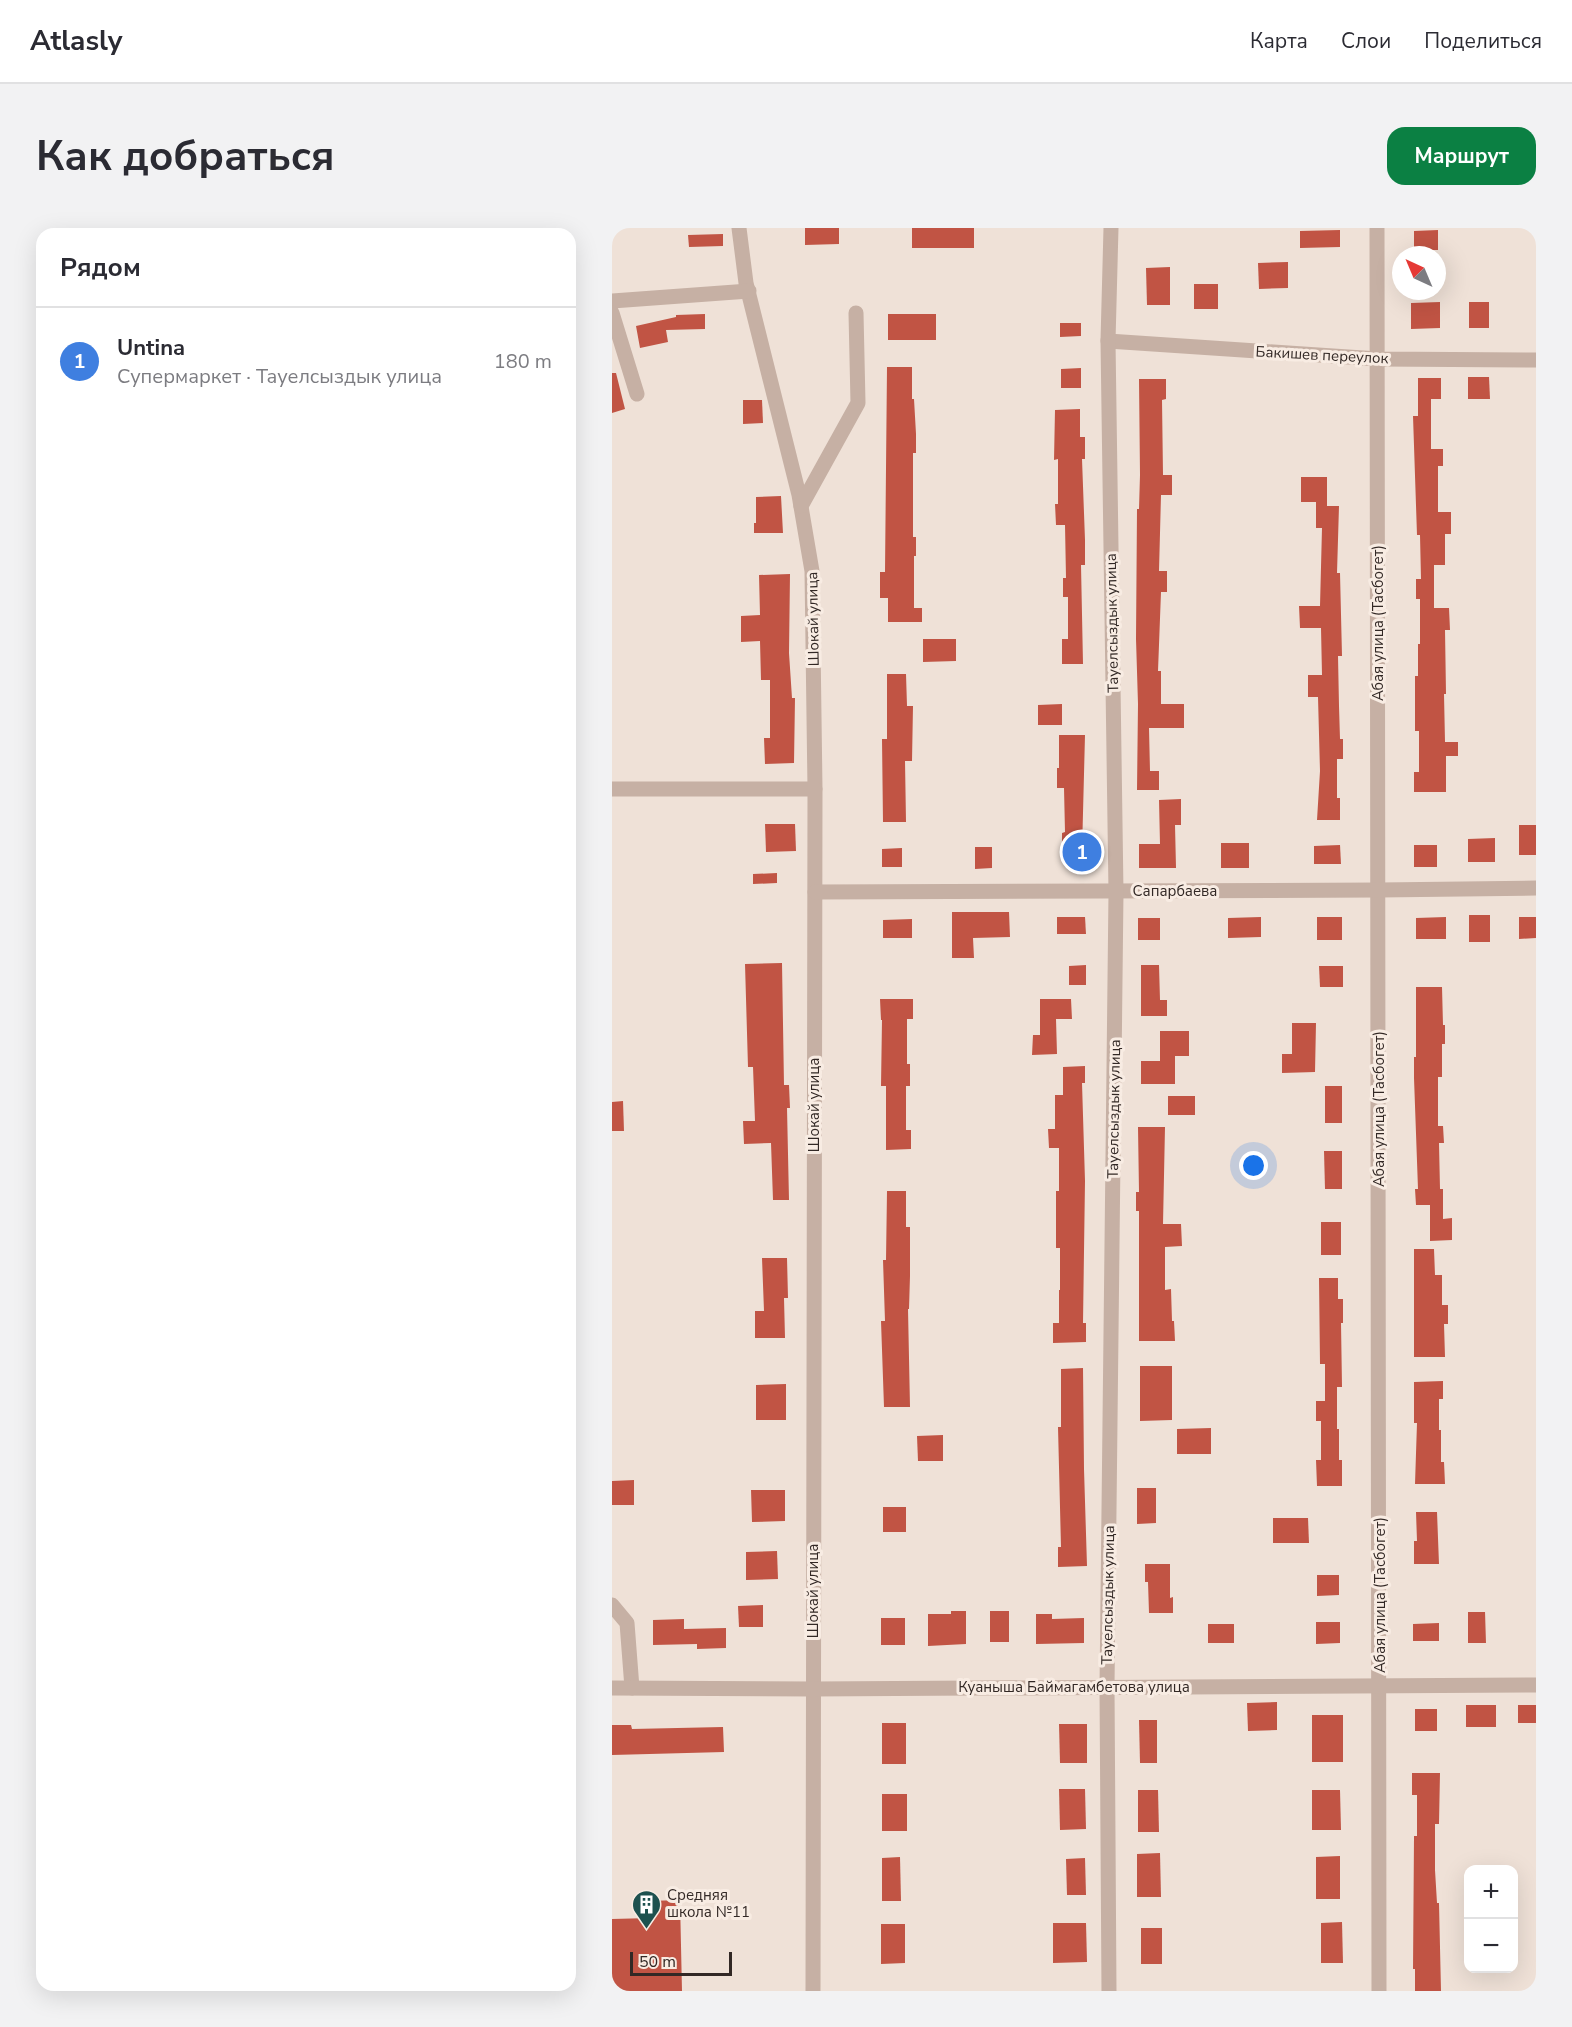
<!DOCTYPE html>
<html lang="ru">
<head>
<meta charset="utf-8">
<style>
	:root { --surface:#fff; --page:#f2f2f3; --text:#2b2b33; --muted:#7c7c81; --line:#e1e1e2; --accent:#0b8043 }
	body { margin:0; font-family:"Nunito Sans",sans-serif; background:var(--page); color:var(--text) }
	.controls { position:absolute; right:18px; bottom:18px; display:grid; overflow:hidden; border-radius:12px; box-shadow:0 6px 24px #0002 }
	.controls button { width:54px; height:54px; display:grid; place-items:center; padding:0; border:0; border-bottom:2px solid var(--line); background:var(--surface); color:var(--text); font:30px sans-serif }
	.compass { position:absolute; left:780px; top:18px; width:54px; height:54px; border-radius:50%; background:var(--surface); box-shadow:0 6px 24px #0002; rotate:316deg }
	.scale { position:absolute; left:18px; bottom:15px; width:102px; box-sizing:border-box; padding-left:6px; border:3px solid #322825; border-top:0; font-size:16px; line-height:21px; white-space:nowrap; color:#322825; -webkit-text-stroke:4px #f8ece3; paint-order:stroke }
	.you { position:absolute; left:642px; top:938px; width:21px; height:21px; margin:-15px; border:4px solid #fff; border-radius:50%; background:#1a73e8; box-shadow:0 0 0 9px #1a73e833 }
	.badge { display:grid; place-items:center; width:39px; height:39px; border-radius:50%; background:var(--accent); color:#fff; font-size:20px; font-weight:700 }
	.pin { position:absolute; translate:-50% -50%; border:3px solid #fff; box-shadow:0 2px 6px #0006 }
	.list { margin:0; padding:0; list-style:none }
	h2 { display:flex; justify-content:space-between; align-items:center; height:78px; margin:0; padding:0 24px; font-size:26px }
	h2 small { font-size:20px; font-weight:400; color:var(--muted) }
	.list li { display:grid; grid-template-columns:39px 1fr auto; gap:18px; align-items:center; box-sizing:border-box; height:108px; padding:0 24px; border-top:2px solid var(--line) }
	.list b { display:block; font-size:22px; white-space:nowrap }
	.list p { margin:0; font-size:20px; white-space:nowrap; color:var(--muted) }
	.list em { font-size:20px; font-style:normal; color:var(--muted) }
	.map { position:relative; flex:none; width:924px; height:1763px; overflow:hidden; border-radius:18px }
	header { display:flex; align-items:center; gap:36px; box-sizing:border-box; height:84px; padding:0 30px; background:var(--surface); border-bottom:2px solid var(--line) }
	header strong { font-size:28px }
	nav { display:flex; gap:33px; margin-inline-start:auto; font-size:21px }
	.intro { display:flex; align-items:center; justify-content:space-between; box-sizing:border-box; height:144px; padding:0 36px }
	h1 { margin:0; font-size:42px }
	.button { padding:15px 27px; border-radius:18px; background:var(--accent); color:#fff; font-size:21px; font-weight:700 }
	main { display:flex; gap:36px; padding:0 36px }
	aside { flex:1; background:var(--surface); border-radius:18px; box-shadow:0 6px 24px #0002 }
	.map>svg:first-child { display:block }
</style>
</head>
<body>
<header>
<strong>Atlasly</strong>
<nav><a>Карта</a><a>Слои</a><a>Поделиться</a></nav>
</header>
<div class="intro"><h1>Как добраться</h1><a class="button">Маршрут</a></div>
<main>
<aside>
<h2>Рядом<small></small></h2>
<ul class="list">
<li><span class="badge" style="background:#3f7fe0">1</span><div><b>Untina</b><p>Супермаркет · Тауелсыздык улица</p></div><em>180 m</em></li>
</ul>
</aside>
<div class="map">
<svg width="924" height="1763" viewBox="0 0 924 1763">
	<rect width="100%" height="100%" fill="#efe1d7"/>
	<g fill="#c15444">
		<polygon points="193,0 227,0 227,16 193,17"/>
		<rect x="300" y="0" width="62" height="20"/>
		<polygon points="728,2 728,19 688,20 688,3"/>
		<polygon points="826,2 826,22 802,22 802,3"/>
		<polygon points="111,6 111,18 77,19 76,7"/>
		<polygon points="676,34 676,60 647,61 646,35"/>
		<polygon points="558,39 558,77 535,77 534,40"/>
		<rect x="582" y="56" width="24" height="25"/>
		<polygon points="828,74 828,100 799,101 799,75"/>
		<rect x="857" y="74" width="20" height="26"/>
		<polygon points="93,86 93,101 54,102 56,114 28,120 24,98 64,89 64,87"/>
		<rect x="276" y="86" width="48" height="26"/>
		<polygon points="448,95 469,95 469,108 448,109"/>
		<polygon points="275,139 300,139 300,171 302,171 304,206 304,225 301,225 301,309 304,309 304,328 302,328 302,380 310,380 310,394 276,394 276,370 268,370 268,344 273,344"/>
		<polygon points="469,140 469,160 449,160 449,141"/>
		<polygon points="0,145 4,145 13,181 0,185"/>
		<polygon points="856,149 877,149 878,171 856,171"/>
		<polygon points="806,150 829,150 829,171 819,171 819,221 831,221 831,238 826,238 826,284 839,284 839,306 833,306 833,337 822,337 822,380 837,380 838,402 833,402 834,466 832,466 833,514 846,514 846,528 834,528 834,564 802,564 802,544 807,544 807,503 803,503 803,448 806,448 806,416 808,416 808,371 804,371 804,351 809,351 808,307 805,307 801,188 806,188"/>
		<polygon points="527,151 554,151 554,171 550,172 551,247 560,247 560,267 549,267 547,343 555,343 555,364 549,364 546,443 549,443 549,476 572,476 572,500 537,500 538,543 547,543 547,562 525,562 526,476 524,411 525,281 527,281 528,247"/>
		<polygon points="131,172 150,172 151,195 131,196"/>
		<polygon points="468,181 468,209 473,209 473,231 470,231 473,312 473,337 469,337 471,436 450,436 450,411 456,411 456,369 451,369 451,350 454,350 453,297 444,297 443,276 446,276 446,231 442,232 443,182"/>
		<polygon points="689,249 715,249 715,278 727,278 725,345 728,345 730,428 726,428 727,478 728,511 731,511 731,531 725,531 725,570 728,570 728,592 705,592 708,543 706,469 696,469 696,447 710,447 709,400 688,400 687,378 708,378 710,300 704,300 704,274 689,274"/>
		<polygon points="169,268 171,305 142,305 142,295 144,295 144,269"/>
		<polygon points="178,346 177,425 180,470 183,470 182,535 153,536 152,510 158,510 158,452 149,452 148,413 129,414 129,388 148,387 147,347"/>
		<polygon points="311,411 344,411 344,433 311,434"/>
		<polygon points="275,446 294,446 295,478 301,478 300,533 293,533 294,594 271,594 270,511 275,511"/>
		<polygon points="450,476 450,497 426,497 426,477"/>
		<polygon points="447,507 473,507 470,624 450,624 450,605 453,604 452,560 445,560 445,540 447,540"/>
		<polygon points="569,571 569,597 563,597 564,640 527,640 527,616 548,616 547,572"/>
		<polygon points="153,596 183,596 184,623 154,624"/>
		<rect x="907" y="597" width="17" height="30"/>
		<polygon points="883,610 883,634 856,634 856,611"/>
		<rect x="609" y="615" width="28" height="25"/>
		<polygon points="728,617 729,636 702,636 702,618"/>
		<rect x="802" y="617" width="23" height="22"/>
		<polygon points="363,619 380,619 380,640 363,641"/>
		<polygon points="290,620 290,639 270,639 270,621"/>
		<polygon points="165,645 165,655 141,656 141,646"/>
		<polygon points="340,684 397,684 398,709 361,710 362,730 340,730"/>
		<rect x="857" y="687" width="21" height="27"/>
		<polygon points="445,689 473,689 474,706 445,706"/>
		<polygon points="649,689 649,709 616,710 616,690"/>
		<rect x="705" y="689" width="25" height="23"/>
		<polygon points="834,689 834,711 804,711 804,690"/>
		<polygon points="907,689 924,689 924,710 907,711"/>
		<rect x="526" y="690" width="22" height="22"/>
		<polygon points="300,691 300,710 271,710 271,692"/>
		<polygon points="170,735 172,857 177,857 178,880 175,880 177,972 161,972 159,915 132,916 131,893 143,893 141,839 136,839 133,736"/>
		<polygon points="474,737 474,757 457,757 457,738"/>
		<polygon points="529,737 547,737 548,772 555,772 555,788 529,788"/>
		<polygon points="707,738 731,738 731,759 708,759"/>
		<polygon points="804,759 830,759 831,797 833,797 833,816 830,816 830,849 826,849 826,898 831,898 832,915 827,915 828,961 831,961 831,991 840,990 840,1012 818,1013 818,977 804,977 803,961 806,961 802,850 802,829 804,829"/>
		<polygon points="268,771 301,771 301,791 295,791 295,836 298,836 298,858 294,858 294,902 299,902 299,921 274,922 274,858 269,858 270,792 269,792"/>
		<polygon points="428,771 459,771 460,791 444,791 445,826 420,827 421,807 428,807"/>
		<polygon points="680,795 704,795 703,844 670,845 670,826 680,826"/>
		<polygon points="548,803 577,803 577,828 563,828 563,856 529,856 529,833 548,833"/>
		<polygon points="473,838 473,855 470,855 473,953 471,1095 474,1095 474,1114 441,1115 441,1095 447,1095 447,1062 448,1062 448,1020 444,1020 444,963 447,963 447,920 437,920 436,901 443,901 443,867 451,867 451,839"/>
		<rect x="713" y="858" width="17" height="37"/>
		<rect x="556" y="868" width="27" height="19"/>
		<polygon points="11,873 12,903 0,903 0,874"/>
		<polygon points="526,899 553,899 551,996 569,996 570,1018 553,1019 553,1062 559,1061 560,1093 562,1093 563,1113 527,1113 527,983 524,983 524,964 527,964"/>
		<polygon points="712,923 730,923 730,961 713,961"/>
		<polygon points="275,963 294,963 294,999 298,999 298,1048 297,1081 296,1081 298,1179 272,1179 269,1093 273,1093 271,1032 274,1032"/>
		<rect x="709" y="994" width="20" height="33"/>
		<polygon points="802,1021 822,1021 823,1047 830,1047 830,1077 836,1077 836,1096 832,1096 833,1129 802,1129"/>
		<polygon points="150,1030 175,1030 176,1070 172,1070 173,1110 143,1110 143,1083 152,1083"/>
		<polygon points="707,1050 726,1050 726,1071 731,1071 731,1095 729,1095 730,1159 725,1159 725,1201 727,1201 727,1232 730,1232 730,1258 705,1258 704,1232 709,1232 709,1193 704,1193 704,1173 713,1173 713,1136 708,1136"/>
		<polygon points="528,1138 560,1138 560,1192 528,1193"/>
		<polygon points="471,1140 472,1241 475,1338 446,1339 446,1319 449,1319 446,1199 449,1199 449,1141"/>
		<polygon points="831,1153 831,1171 827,1171 827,1202 829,1202 829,1234 832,1234 833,1256 803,1256 805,1195 802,1195 802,1154"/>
		<polygon points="174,1156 174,1192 144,1192 144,1157"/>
		<polygon points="599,1200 599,1226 565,1226 565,1201"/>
		<polygon points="331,1207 331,1233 306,1233 305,1208"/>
		<polygon points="22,1252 22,1277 0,1277 0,1253"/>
		<polygon points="525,1260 544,1260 544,1295 525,1296"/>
		<polygon points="139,1262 173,1262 173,1293 140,1294"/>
		<rect x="271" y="1279" width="23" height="25"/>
		<polygon points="804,1284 825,1284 827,1336 802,1336 802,1313 805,1313"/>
		<polygon points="661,1290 696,1290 697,1315 661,1315"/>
		<polygon points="165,1323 166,1351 134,1352 134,1324"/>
		<polygon points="533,1336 558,1336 558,1370 561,1369 561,1385 537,1385 536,1354 533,1354"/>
		<polygon points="705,1347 727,1347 727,1367 705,1368"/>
		<polygon points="151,1377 151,1399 127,1399 126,1378"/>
		<polygon points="339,1383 354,1383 354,1416 316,1418 316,1386 339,1386"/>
		<rect x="378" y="1383" width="19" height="31"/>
		<polygon points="856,1384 873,1384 874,1415 856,1415"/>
		<polygon points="424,1386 440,1386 440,1391 472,1390 472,1415 424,1416"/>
		<rect x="269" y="1390" width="24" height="27"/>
		<polygon points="72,1391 72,1401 114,1400 114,1420 85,1421 85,1416 41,1417 41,1392"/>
		<polygon points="704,1394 728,1394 728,1415 704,1416"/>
		<polygon points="827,1395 827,1413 801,1413 801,1396"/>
		<rect x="596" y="1396" width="26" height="19"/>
		<polygon points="665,1474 665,1502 636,1503 635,1475"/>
		<rect x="854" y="1477" width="30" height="22"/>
		<rect x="906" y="1477" width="18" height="18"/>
		<rect x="803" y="1481" width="22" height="22"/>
		<rect x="700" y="1487" width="31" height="47"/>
		<polygon points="527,1492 545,1492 545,1535 528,1535"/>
		<rect x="270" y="1495" width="24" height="41"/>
		<polygon points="447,1496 475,1496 475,1535 448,1535"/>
		<polygon points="0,1497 19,1497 20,1501 111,1499 112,1524 0,1527"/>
		<polygon points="800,1545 828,1545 827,1596 823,1596 823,1642 825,1675 827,1675 829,1763 803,1763 803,1741 801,1741 802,1608 805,1608 805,1567 800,1567"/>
		<polygon points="447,1561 473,1561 474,1601 448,1602"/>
		<polygon points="526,1562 546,1562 547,1604 526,1604"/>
		<polygon points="700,1562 728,1562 729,1602 700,1602"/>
		<rect x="270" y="1566" width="25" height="37"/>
		<polygon points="548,1625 549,1669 525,1669 525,1626"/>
		<polygon points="728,1628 728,1671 704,1671 704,1629"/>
		<polygon points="288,1629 289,1673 270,1673 270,1630"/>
		<polygon points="473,1630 474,1667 455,1667 454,1631"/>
		<polygon points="68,1672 70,1763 0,1763 0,1691 38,1690 37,1673"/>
		<polygon points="730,1694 731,1735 709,1735 709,1695"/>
		<polygon points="441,1695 474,1695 475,1734 441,1735"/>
		<polygon points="269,1696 293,1696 293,1735 269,1736"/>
		<rect x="529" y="1700" width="21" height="36"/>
	</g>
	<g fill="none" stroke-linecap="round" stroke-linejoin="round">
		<g stroke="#c6b0a4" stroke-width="15">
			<polyline points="127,0 134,55 187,267 200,343 203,561 201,1763"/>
			<polyline points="765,0 767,1763"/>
			<polyline points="0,73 137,63"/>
			<polyline points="0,85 25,166"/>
			<polyline points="496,113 766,131 924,132"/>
			<polyline points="189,278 246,175 244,85"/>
			<polyline points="0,561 203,561"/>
			<polyline points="203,664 767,662 924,660"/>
			<polyline points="0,1377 15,1395 20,1460"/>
			<polyline points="0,1460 201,1461 924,1457"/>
			<polyline points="497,1763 495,1459 504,664 496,113 499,0"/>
		</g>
	</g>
	<defs>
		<symbol id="building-pin" viewBox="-11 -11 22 30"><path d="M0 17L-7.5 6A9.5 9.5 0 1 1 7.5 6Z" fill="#1d514f" stroke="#f8ece3"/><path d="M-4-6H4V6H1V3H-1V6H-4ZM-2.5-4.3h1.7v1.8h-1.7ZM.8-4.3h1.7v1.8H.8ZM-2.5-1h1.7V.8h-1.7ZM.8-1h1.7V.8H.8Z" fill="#fff"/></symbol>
	</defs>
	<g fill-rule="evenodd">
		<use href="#building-pin" x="18" y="1660" width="33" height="45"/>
	</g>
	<g text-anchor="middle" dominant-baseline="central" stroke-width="6" stroke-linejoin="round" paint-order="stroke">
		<g font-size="15" fill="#322825" stroke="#f8ece3">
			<text transform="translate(710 127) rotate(3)">Бакишев переулок</text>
			<text transform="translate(201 391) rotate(-91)">Шокай улица</text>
			<text transform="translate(500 395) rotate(-91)">Тауелсыздык улица</text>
			<text transform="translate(766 395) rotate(-90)">Абая улица (Тасбогет)</text>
			<text x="563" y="663">Сапарбаева</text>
			<text transform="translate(202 877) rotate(-90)">Шокай улица</text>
			<text transform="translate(502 881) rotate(-89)">Тауелсыздык улица</text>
			<text transform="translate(767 881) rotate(-90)">Абая улица (Тасбогет)</text>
			<text transform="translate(201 1363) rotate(-90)">Шокай улица</text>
			<text transform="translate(496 1367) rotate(-89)">Тауелсыздык улица</text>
			<text transform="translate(768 1367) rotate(-90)">Абая улица (Тасбогет)</text>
			<text x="462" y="1459">Куаныша Баймагамбетова улица</text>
		</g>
		<g font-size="15" fill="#322825" stroke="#f8ece3" text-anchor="start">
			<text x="55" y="1667">Средняя<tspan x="55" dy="17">школа №11</tspan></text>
		</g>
	</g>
</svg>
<div class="controls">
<button>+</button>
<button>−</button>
</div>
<svg class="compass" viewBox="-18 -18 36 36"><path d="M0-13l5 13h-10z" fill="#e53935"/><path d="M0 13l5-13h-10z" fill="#7c7c81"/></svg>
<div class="scale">50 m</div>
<div class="you"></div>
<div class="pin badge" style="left:470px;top:624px;background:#3f7fe0">1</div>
</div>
</main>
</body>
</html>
